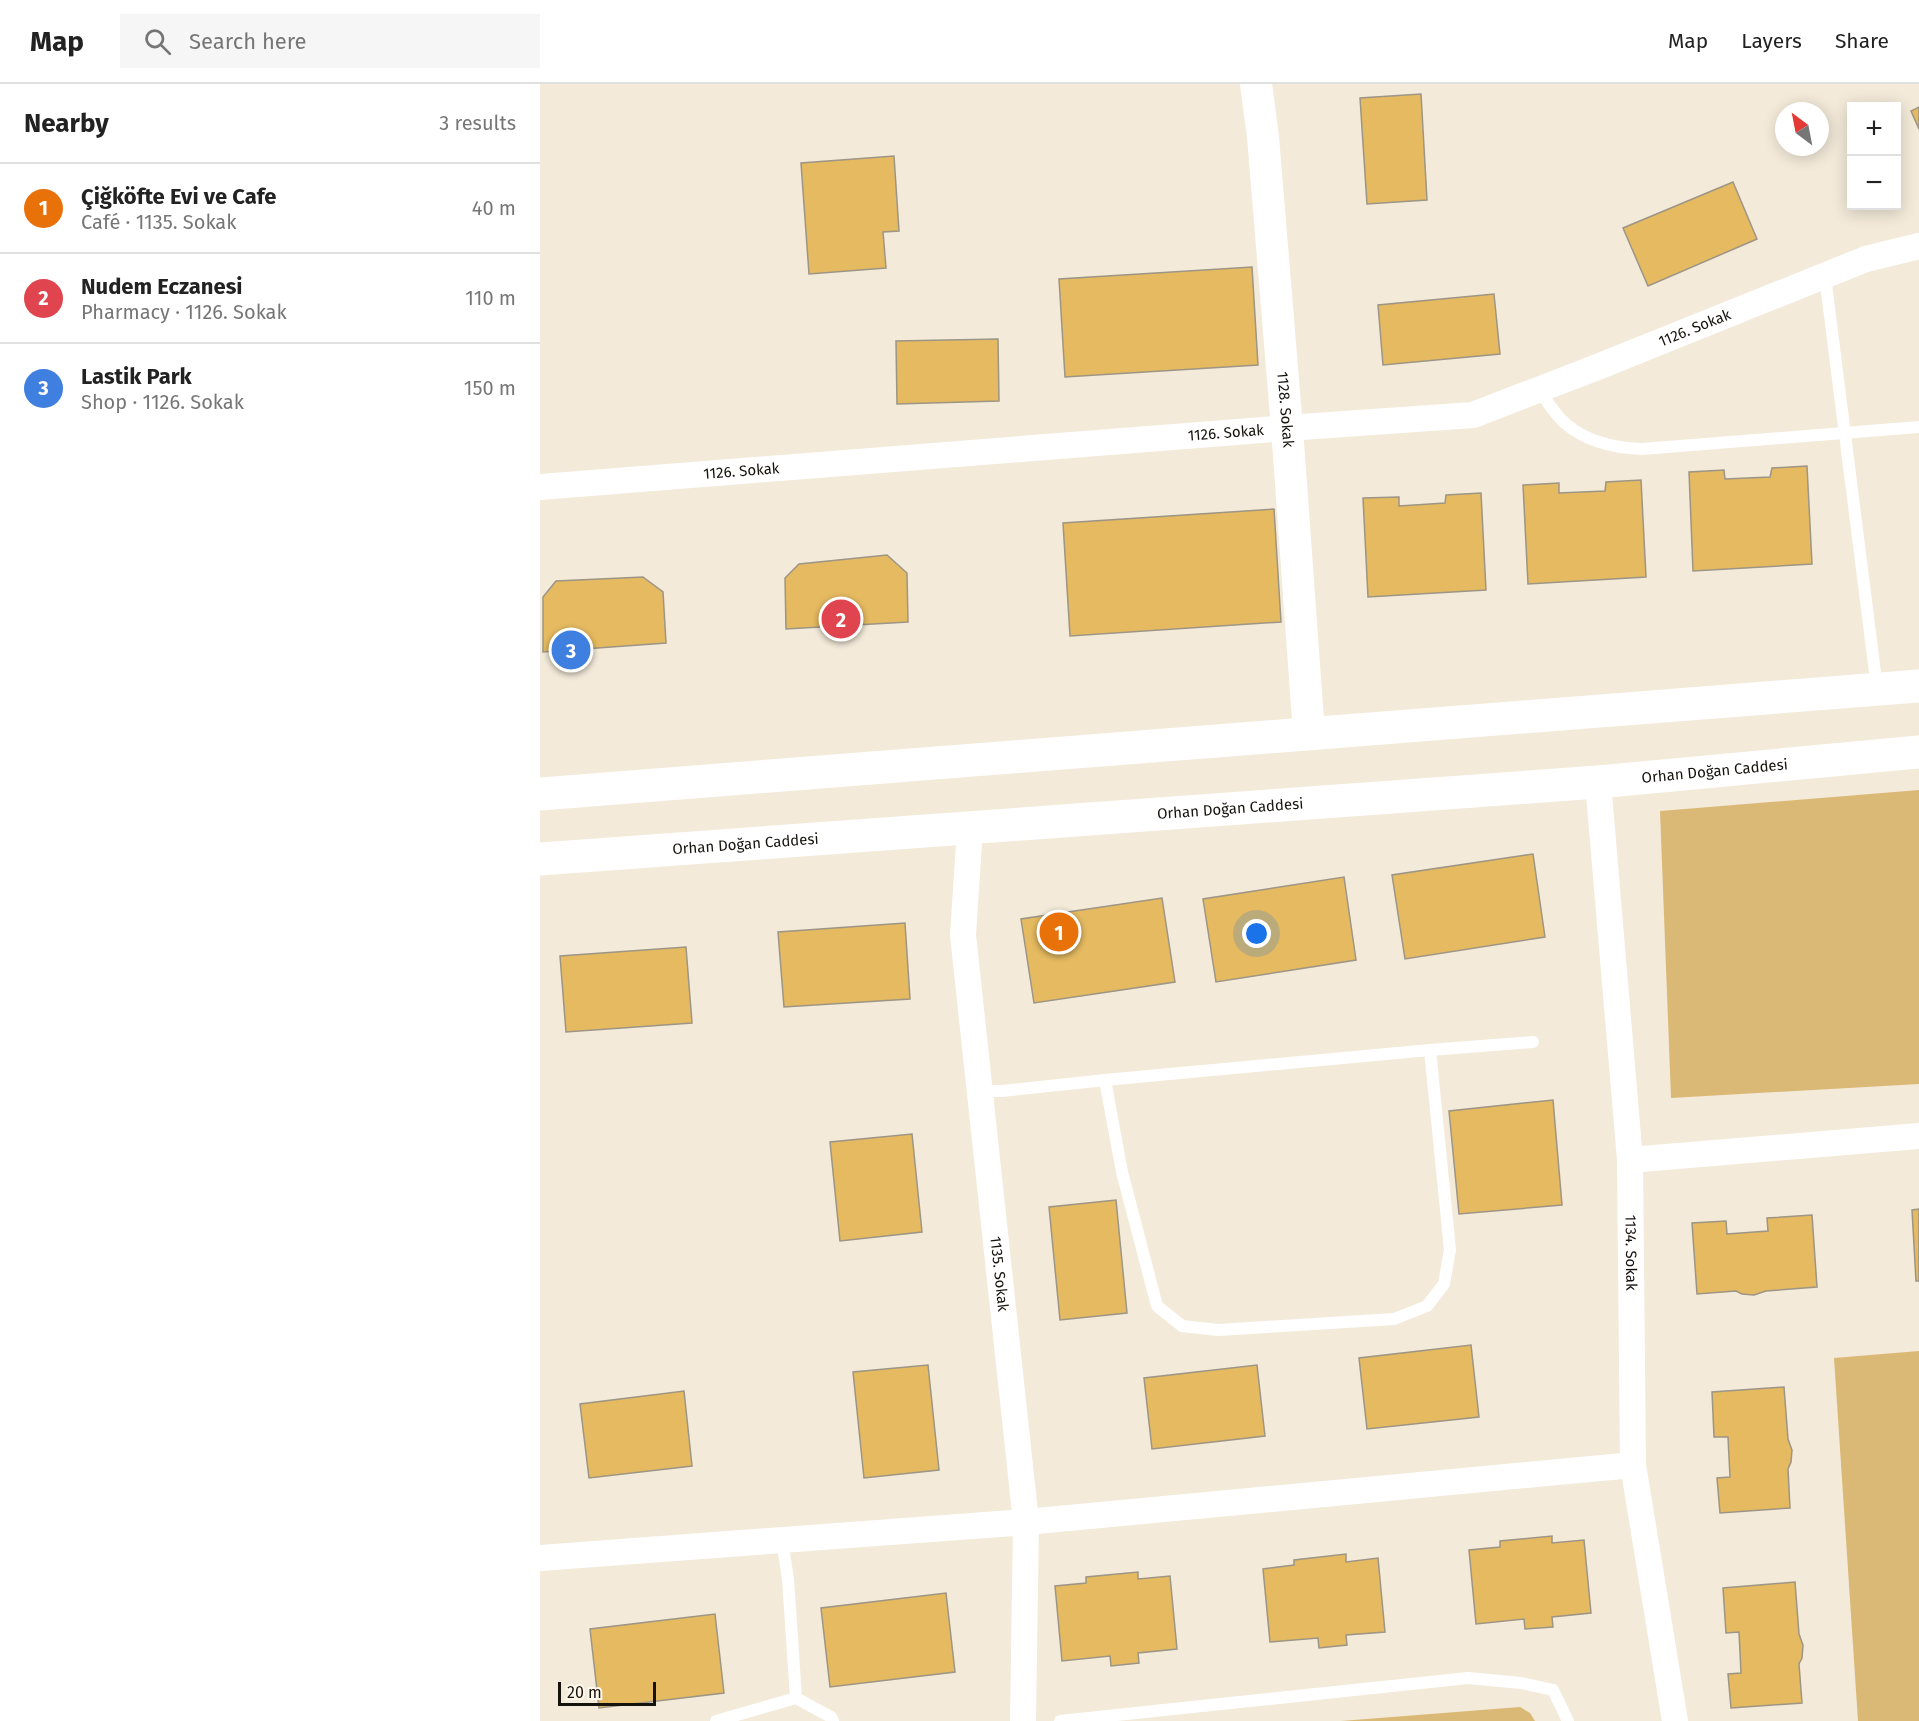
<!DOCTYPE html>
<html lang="en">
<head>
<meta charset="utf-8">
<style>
	:root { --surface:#fff; --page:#f6f6f6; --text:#222; --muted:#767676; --line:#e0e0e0; --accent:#2585b1 }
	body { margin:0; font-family:"Fira Sans",sans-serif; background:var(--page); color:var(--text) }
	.controls { position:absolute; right:18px; top:18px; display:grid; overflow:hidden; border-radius:0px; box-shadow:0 3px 15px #0003 }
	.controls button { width:54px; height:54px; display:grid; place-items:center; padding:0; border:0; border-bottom:2px solid var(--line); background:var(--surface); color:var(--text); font:30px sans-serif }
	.compass { position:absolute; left:1235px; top:18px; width:54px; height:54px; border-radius:50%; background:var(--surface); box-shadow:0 3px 15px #0003; rotate:328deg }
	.scale { position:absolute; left:18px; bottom:15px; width:98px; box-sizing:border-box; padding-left:6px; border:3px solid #16130d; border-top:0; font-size:16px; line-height:21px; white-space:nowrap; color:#16130d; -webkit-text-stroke:4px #fff8ea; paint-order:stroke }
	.you { position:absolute; left:717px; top:850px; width:21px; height:21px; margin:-15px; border:4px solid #fff; border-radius:50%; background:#1a73e8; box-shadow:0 0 0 9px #1a73e833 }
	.badge { display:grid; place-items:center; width:39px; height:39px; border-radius:50%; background:var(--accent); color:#fff; font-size:20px; font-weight:700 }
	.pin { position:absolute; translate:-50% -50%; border:3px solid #fff; box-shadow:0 2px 6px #0006 }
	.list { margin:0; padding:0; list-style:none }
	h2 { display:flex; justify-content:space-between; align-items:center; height:78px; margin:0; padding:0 24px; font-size:26px }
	h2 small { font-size:20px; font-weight:400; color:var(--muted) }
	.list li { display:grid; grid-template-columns:39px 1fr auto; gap:18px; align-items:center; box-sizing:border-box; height:90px; padding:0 24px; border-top:2px solid var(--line) }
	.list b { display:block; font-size:22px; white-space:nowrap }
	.list p { margin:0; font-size:20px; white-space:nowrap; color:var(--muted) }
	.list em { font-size:20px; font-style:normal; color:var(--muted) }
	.icon { flex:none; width:33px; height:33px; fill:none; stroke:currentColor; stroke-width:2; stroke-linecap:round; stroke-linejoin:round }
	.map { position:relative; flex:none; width:1379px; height:1637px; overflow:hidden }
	header { display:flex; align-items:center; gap:36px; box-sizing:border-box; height:84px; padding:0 30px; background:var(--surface); border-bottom:2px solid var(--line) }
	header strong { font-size:28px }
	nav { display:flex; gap:33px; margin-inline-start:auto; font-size:21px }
	.search { width:420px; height:54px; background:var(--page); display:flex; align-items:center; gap:15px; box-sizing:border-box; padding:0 21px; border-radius:0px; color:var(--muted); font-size:22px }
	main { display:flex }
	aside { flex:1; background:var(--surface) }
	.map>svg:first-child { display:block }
</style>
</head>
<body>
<header>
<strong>Map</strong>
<div class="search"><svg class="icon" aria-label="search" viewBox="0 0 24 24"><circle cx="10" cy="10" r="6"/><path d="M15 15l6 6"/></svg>Search here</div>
<nav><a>Map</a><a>Layers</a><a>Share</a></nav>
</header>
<main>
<aside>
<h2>Nearby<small>3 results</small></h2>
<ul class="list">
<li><span class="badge" style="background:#e8710a">1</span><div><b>Çiğköfte Evi ve Cafe</b><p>Café · 1135. Sokak</p></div><em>40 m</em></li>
<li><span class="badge" style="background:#e0444e">2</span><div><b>Nudem Eczanesi</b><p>Pharmacy · 1126. Sokak</p></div><em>110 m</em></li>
<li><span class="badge" style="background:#3f7fe0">3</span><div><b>Lastik Park</b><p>Shop · 1126. Sokak</p></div><em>150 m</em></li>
</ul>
</aside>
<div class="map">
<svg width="1379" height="1637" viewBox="0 0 1379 1637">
	<rect width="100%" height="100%" fill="#f3ead9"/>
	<g fill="#dab976">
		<polygon points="1379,706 1379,1000 1131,1014 1120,727"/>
		<polygon points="1379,1267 1379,1637 1318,1637 1294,1274"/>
		<polygon points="980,1623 990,1629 995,1637 801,1637"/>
	</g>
	<g fill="#e5ba60" stroke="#9d9585" stroke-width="1.5">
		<polygon points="881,10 887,116 827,120 820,14"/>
		<polygon points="1379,23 1379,45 1371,27"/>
		<polygon points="354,72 359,147 343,148 346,184 269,190 261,79"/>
		<polygon points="1193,98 1217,155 1108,202 1083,144"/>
		<polygon points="712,183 718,281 525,293 519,195"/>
		<polygon points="954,210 960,270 843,281 838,221"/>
		<polygon points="458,255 459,317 357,320 356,257"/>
		<polygon points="1267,382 1272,480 1153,487 1149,388 1184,386 1185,395 1230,393 1232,384"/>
		<polygon points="1101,396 1106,493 988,500 983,401 1019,399 1019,409 1065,407 1066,398"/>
		<polygon points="941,409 946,506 828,513 823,414 859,413 859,422 905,419 906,411"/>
		<polygon points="734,425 741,538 530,552 523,439"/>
		<polygon points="347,471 367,489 368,538 246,545 245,494 259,480"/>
		<polygon points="103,493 123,508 126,559 3,568 3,513 16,497"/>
		<polygon points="993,770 1005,853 865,875 852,791"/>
		<polygon points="804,793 816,876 676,898 663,815"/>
		<polygon points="622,814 635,898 494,919 481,835"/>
		<polygon points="365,839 370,915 244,923 238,848"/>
		<polygon points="146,863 152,939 26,948 20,872"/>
		<polygon points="1013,1016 1022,1121 919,1130 909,1027"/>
		<polygon points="372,1050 382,1148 300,1157 290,1058"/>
		<polygon points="576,1116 587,1229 520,1236 509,1123"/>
		<polygon points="1379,1125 1379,1197 1376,1197 1372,1126"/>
		<polygon points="1272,1131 1277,1203 1226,1207 1214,1211 1202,1210 1196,1207 1157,1210 1152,1139 1186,1137 1187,1150 1228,1147 1227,1134"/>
		<polygon points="931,1261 939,1333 827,1345 819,1274"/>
		<polygon points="388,1281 399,1386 324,1394 313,1288"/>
		<polygon points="717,1281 725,1352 612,1365 604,1294"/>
		<polygon points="1244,1303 1248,1355 1252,1366 1251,1378 1248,1385 1250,1424 1180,1429 1177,1394 1190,1393 1188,1353 1174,1353 1172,1308"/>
		<polygon points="144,1307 152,1382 49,1394 40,1320"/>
		<polygon points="1012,1452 1012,1459 1044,1456 1051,1529 1012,1533 1013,1543 985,1545 984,1535 936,1540 929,1466 960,1463 960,1457"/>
		<polygon points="806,1470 806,1478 838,1474 845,1548 806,1551 807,1561 779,1564 778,1554 730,1558 723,1485 754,1481 754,1476"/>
		<polygon points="598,1488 598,1495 630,1492 637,1565 598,1569 599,1579 571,1582 570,1572 522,1577 515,1502 546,1499 546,1493"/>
		<polygon points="1255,1498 1259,1550 1263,1561 1262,1574 1259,1580 1262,1619 1191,1624 1188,1590 1201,1589 1199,1548 1186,1549 1183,1504"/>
		<polygon points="406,1509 415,1588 290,1603 281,1524"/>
		<polygon points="175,1530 184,1609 59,1624 50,1545"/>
	</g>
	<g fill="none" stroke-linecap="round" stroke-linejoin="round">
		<g stroke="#fff" stroke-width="12">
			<polyline points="1285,192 1337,604"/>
			<path d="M999,306C1007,317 1015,331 1026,340C1047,358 1075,364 1102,365L1379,343"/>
			<polyline points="565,996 582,1088 617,1222 642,1242 678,1246 854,1235 887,1222 904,1200 910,1166 890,966"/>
			<polyline points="440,1007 462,1007 565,996 890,966 993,958"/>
			<polyline points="242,1456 248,1495 256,1614"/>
			<polyline points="176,1637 256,1614 291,1633 293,1637"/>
			<polyline points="520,1637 928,1594 981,1599 1013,1606 1028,1637"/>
		</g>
		<g stroke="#fff" stroke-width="26">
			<path id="s1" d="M0,403L747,344L933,331L1060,282L1326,175L1379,162"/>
			<path id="s2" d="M1058,698L1090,1076L1093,1381L1135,1637"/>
			<path id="s3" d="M430,744L423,851L486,1438L483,1637"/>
			<polyline points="1090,1076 1379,1052"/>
			<polyline points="0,1474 486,1438 1093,1381"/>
		</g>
		<path stroke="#fff" stroke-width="32" id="s4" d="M716,0L723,53L747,344L769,650"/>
		<g stroke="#fff" stroke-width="33">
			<polyline points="0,710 1379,602"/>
			<path id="s5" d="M0,775L1058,698L1379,668"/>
		</g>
	</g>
	<g text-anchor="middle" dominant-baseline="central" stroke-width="6" stroke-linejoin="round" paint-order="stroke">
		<g font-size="15" fill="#16130d" stroke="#fff8ea">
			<text stroke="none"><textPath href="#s1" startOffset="1174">1126. Sokak</textPath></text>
			<text stroke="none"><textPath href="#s4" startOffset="327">1128. Sokak</textPath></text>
			<text stroke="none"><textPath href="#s1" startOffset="688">1126. Sokak</textPath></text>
			<text stroke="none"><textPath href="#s1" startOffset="202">1126. Sokak</textPath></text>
			<text stroke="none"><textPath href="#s5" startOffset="1178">Orhan Doğan Caddesi</textPath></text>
			<text stroke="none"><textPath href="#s5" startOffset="692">Orhan Doğan Caddesi</textPath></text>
			<text stroke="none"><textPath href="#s5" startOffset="206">Orhan Doğan Caddesi</textPath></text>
			<text stroke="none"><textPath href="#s2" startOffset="472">1134. Sokak</textPath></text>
			<text stroke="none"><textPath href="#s3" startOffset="448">1135. Sokak</textPath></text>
		</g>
	</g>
</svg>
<div class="controls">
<button>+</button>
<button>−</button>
</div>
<svg class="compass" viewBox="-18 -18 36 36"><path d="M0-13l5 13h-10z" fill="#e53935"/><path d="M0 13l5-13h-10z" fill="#767676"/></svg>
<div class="scale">20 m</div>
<div class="you"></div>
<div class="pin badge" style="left:519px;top:848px;background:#e8710a">1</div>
<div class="pin badge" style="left:301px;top:535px;background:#e0444e">2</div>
<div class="pin badge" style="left:31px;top:566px;background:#3f7fe0">3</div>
</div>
</main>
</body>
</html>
